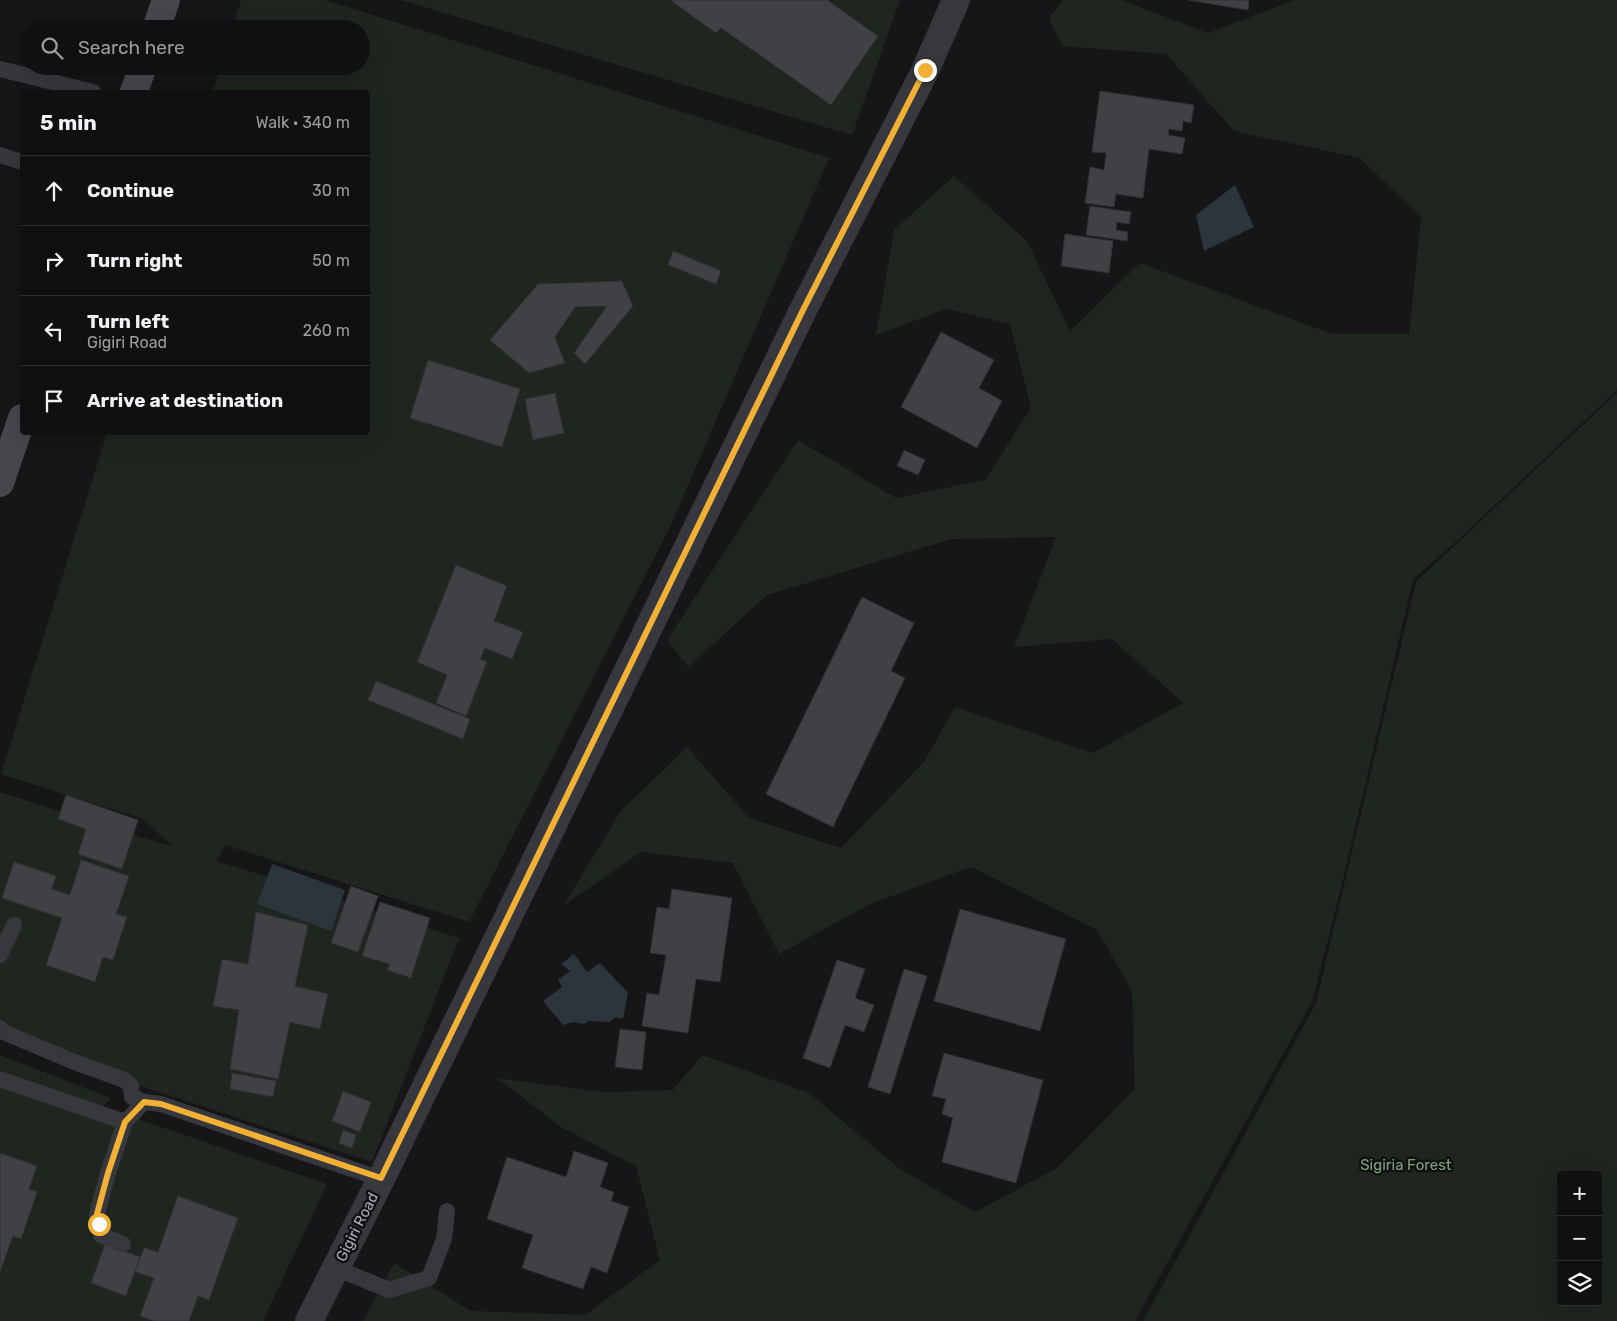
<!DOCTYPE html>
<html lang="en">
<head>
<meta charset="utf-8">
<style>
	:root { --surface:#101012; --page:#19191b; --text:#f1f3f6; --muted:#9c9d9f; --line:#303032 }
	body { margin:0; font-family:Rubik,sans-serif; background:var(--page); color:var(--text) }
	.controls { position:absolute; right:15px; bottom:15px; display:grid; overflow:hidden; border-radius:5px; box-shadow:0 5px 20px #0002 }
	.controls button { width:45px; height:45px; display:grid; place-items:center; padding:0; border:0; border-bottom:1px solid var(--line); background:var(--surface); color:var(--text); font:25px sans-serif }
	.stop { position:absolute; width:15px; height:15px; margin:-11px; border:4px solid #f2b134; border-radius:50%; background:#fff }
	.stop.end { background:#f2b134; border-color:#fff; box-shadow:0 1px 5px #0008 }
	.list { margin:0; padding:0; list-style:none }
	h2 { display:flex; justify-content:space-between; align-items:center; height:65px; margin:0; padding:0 20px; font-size:21px }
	h2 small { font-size:16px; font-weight:400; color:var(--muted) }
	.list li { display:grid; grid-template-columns:32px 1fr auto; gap:15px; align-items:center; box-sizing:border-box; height:70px; padding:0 20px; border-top:1px solid var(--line) }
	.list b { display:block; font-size:19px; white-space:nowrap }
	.list p { margin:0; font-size:16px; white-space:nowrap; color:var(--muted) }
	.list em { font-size:16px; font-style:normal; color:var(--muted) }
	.icon { flex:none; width:28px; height:28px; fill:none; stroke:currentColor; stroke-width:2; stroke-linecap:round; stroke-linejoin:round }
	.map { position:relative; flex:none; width:1617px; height:1321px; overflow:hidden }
	.search { position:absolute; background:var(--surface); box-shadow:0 5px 20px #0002; left:20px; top:20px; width:350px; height:55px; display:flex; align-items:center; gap:12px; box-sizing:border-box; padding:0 18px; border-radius:28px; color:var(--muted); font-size:19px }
	.panel { position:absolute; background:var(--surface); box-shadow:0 5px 20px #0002; left:20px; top:90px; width:350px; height:345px; border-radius:5px }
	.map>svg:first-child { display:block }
</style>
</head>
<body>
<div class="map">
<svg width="1617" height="1321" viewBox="0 0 1617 1321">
	<rect width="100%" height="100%" fill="#161618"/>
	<g fill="#1e261f" fill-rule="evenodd">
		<polygon points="241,0 325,0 829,158 671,525 469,922 225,845 217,861 459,938 372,1162 0,1040 0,792 173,847 143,819 1,774 107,433 368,432 368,92 213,92 221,66 361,66 361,29 232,29"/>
		<polygon points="401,0 900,0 852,135"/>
		<polygon points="1063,0 1121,0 1208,33 1295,0 1617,0 1617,390 1460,538 1413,579 1341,888 1312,1002 1135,1321 363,1321 394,1263 471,1311 585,1315 660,1260 636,1166 561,1127 497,1078 603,1092 673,1090 702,1055 809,1093 900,1169 975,1212 1057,1168 1135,1089 1132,991 1097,930 971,867 870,904 779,954 733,863 641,852 563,906 621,811 687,747 749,818 841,848 924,762 955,707 1093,753 1183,703 1112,639 1014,647 1056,537 952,539 767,595 688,667 667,640 798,440 896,498 985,480 1031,408 1010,324 946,309 876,335 894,230 954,176 1027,241 1070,331 1140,263 1332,334 1409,334 1421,217 1360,158 1234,131 1166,54 1062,46 1049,18"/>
		<path d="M1617,393V1321H1143L1316,1003L1416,582ZM1561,1175H1598V1302H1561Z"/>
		<polygon points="0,1055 111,1098 103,1107 327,1184 263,1321 0,1321"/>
	</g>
	<g fill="#2c353c">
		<polygon points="1235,185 1254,227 1204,251 1196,215"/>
		<polygon points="272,864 345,890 331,931 257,904"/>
		<polygon points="574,954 587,972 600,963 628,993 623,1019 615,1017 610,1022 589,1021 584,1024 573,1022 563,1025 543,1001 562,987 558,980 570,971 561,964"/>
	</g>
	<g fill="#404145" stroke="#303034">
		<polygon points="670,0 827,0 878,36 831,105 721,28 716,33"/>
		<polygon points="1188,0 1249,0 1248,10"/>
		<polygon points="1100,91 1194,105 1191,123 1183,121 1182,131 1169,129 1168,135 1185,138 1182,154 1149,149 1143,198 1116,194 1114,207 1085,203 1090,167 1104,170 1106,153 1092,152"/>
		<polygon points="1090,206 1131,212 1129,224 1117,222 1116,230 1128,232 1127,241 1086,235"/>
		<polygon points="1065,234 1113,241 1109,273 1061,266"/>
		<polygon points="673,251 721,271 716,284 668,265"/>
		<polygon points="622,281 633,306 585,364 574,353 607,306 575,307 555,337 565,363 529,373 490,340 538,284"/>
		<polygon points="941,332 994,360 979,388 1002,401 977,448 901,407"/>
		<polygon points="428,360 520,389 502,447 410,418"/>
		<polygon points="555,393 564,433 533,440 525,399"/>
		<polygon points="904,450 925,460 918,475 897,466"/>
		<polygon points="456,565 507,586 494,621 523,632 512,659 485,648 480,659 487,662 466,716 436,703 447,675 417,662"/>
		<polygon points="862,597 914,623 891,671 905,678 833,827 766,794"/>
		<polygon points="376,681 470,719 463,739 368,700"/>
		<polygon points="66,795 138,820 122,869 78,854 86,829 58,819"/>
		<polygon points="81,860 129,876 116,914 127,917 113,960 103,957 95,982 46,965 62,918 2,898 14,862 56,876 52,889 70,895"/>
		<polygon points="351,886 378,896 358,952 331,943"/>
		<polygon points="672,889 732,898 720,982 696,979 688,1033 642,1026 647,993 659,995 666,955 650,953 657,907 669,909"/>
		<polygon points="380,902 430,918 411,978 387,970 390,964 362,956"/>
		<polygon points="960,909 1066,939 1040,1031 934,1001"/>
		<polygon points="256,912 308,925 295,986 328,994 320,1029 290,1022 278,1079 230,1069 239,1010 213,1006 222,959 248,964"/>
		<polygon points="837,960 865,969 855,998 874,1005 864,1032 845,1025 830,1068 803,1058"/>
		<polygon points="904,969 927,976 890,1094 868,1087"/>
		<polygon points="620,1029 646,1032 642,1070 615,1067"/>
		<polygon points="944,1053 1043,1080 1016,1183 942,1162 953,1118 942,1114 946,1099 932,1096"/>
		<polygon points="232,1073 276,1081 273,1097 230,1089"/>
		<polygon points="343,1091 371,1102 360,1132 332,1121"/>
		<polygon points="343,1130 356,1135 352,1148 339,1143"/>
		<polygon points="574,1151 608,1163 600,1187 614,1192 611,1201 629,1207 607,1273 591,1267 583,1289 522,1268 533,1235 487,1219 507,1157 566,1177"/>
		<polygon points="0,1153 37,1166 29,1189 37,1192 21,1239 13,1236 0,1272"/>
		<polygon points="178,1196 238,1218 209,1300 198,1296 189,1321 154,1321 140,1316 154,1278 135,1272 144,1248 158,1252"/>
		<polygon points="105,1244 140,1257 126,1296 91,1283"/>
	</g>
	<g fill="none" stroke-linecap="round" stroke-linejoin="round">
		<g stroke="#37383d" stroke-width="16">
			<polyline points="0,69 93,92"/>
			<polyline points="0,155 22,162"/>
			<polyline points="0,955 14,925"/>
			<polyline points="0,1028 1,1031 72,1061 124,1080 131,1086 132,1097 144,1102"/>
			<polyline points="0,1079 125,1122 144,1102 161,1104 381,1179"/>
			<polyline points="123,1244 101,1235 97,1214 108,1173 125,1122"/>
			<polyline points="336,1268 389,1290 429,1278 444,1239 447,1211"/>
		</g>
		<polyline stroke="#37383d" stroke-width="28" points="309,1321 381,1179 803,310 925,71 956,0"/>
		<g stroke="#45474d" stroke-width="28">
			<polyline points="156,29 166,0"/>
			<polyline points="134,92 143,66"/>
			<polyline points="0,483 22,418"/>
		</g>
	</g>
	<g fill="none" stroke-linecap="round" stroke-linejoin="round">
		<polyline stroke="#f2b134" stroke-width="6" points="99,1224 97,1214 108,1173 125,1122 144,1102 161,1104 381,1178 803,310 925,70"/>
	</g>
	<g text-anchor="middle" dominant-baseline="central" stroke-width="5" stroke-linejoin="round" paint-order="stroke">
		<g font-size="15" fill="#7fa381" stroke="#111113">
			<text x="1406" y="1165">Sigiria Forest</text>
		</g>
		<g font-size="15" fill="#a8adb8" stroke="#111113">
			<text transform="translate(357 1227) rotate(-63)">Gigiri Road</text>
		</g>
	</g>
</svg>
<div class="controls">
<button>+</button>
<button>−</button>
<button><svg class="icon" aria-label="layers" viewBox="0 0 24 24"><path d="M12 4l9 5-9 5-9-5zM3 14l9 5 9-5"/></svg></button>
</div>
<div class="stop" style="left:99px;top:1224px"></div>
<div class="stop end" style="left:925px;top:70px"></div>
<div class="search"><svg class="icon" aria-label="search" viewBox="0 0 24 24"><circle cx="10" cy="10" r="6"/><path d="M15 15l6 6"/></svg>Search here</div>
<section class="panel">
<h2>5 min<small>Walk · 340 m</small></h2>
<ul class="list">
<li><svg class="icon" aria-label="ahead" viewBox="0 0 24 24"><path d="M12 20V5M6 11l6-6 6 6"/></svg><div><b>Continue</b></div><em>30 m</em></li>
<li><svg class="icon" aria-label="right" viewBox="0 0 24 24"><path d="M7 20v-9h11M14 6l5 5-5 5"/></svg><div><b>Turn right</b></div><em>50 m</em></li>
<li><svg class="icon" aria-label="left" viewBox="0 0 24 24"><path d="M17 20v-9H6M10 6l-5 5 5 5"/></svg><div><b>Turn left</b><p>Gigiri Road</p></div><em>260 m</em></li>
<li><svg class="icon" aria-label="arrive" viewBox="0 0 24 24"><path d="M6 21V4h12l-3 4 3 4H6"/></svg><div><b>Arrive at destination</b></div></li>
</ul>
</section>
</div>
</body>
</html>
